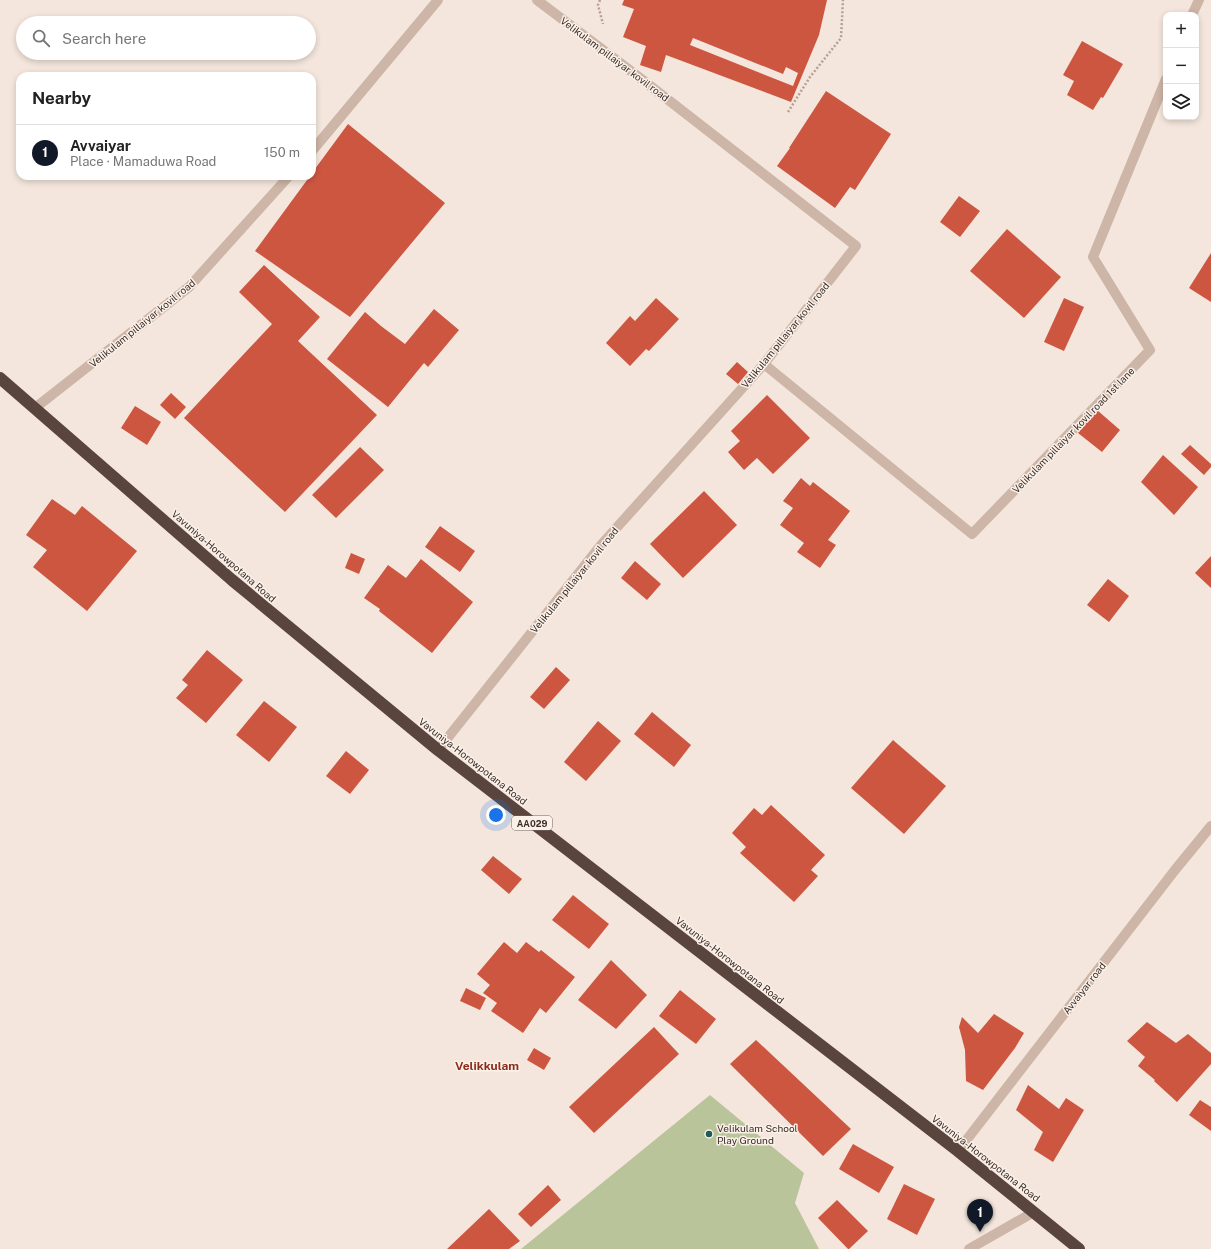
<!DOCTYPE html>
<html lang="en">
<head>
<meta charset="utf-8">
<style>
	:root { --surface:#fff; --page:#f6f6f6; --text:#222; --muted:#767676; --line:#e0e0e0; --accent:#111827 }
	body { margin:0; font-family:"Public Sans",sans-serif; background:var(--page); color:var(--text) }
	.controls { position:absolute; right:12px; top:12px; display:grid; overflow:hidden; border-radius:8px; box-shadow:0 2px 6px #0003 }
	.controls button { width:36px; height:36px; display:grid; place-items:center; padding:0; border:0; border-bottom:1px solid var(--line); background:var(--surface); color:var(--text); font:20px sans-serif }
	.you { position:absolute; left:496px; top:815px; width:14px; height:14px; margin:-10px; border:3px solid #fff; border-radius:50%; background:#1a73e8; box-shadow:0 0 0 6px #1a73e833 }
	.badge { display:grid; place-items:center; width:26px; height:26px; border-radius:50%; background:var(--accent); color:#fff; font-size:13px; font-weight:700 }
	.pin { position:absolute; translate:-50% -33px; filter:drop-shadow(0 1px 2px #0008) }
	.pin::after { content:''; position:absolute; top:21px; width:14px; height:12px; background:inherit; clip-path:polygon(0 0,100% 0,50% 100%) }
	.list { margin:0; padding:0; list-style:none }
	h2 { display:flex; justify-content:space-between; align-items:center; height:52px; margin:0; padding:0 16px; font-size:17px }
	h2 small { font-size:13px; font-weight:400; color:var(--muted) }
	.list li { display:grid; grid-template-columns:26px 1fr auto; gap:12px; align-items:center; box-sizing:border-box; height:56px; padding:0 16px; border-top:1px solid var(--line) }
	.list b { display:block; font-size:15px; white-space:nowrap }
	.list p { margin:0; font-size:13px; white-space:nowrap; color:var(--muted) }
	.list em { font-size:13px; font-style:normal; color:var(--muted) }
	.icon { flex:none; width:22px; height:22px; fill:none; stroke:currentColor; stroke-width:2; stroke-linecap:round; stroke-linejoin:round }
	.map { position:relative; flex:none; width:1211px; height:1249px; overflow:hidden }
	.search { position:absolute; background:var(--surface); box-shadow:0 2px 6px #0003; left:16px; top:16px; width:300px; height:44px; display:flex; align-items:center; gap:10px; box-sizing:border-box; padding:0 14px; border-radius:22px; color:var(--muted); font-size:15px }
	.panel { position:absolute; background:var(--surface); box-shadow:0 2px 6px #0003; left:16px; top:72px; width:300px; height:108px; border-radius:12px }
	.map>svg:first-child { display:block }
</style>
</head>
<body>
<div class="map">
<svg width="1211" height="1249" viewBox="0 0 1211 1249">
	<rect width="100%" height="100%" fill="#f4e6dc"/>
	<polygon fill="#bac49b" points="710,1095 804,1173 795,1203 819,1249 521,1249"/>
	<g fill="#cd5640" fill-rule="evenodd">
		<path d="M624,0H827L819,35L791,102L666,55L661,72L640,65L646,46L623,37L634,9L622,5ZM693,38L783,74L786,67L798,73L793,86L690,45Z"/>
		<polygon points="1082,41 1123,64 1103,98 1101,97 1093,110 1067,95 1074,81 1063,75"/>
		<polygon points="826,91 891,134 855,190 850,187 835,208 777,166 790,148 789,148"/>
		<polygon points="348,124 445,203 350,317 255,251 310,176 312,176 312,173"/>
		<polygon points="959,196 980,211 960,237 940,222"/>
		<polygon points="1007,229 1061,277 1024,318 970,271"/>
		<polygon points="1211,253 1211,302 1189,288"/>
		<polygon points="264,265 320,317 298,341 377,415 285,512 184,418 272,324 239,292"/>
		<polygon points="656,298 679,319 649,351 646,349 630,366 606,343 630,316 635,321"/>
		<polygon points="1064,298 1084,307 1064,351 1044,342"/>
		<polygon points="434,309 459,330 428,367 424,363 388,407 327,359 365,312 381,326 405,344"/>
		<polygon points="737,362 748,372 738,384 726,374"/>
		<polygon points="171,393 186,407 175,419 160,405"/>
		<polygon points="767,395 810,438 773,474 757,458 744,470 728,452 740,441 731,431"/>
		<polygon points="135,406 161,422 147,445 121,428"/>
		<polygon points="1097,410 1120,430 1102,452 1078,433"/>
		<polygon points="1190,445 1211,464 1211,467 1204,475 1181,454"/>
		<polygon points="360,447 384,470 336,518 312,495"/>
		<polygon points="1163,455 1198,487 1174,515 1141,482"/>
		<polygon points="801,478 810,486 813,482 850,511 828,540 836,545 820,568 797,552 804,543 780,525 793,508 783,501"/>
		<polygon points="704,491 737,525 683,578 650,544"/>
		<polygon points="52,499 75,515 82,506 137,551 87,611 33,567 47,550 26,535"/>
		<polygon points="440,526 475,551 460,572 425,547"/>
		<polygon points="351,553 365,559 359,574 345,568"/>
		<polygon points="1211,556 1211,588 1195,573"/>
		<polygon points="421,559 473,602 432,653 379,611 380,609 364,598 388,565 406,578"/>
		<polygon points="635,561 661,584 647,600 621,578"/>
		<polygon points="1108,579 1129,596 1109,622 1087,605"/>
		<polygon points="207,650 243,680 206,723 176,698 188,685 182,680"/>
		<polygon points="556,667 570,680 544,709 530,697"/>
		<polygon points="264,701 297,727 269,762 236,735"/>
		<polygon points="652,712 691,745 674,767 634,734"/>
		<polygon points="598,721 621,741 586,781 564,762"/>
		<polygon points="893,740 946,786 904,834 851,788"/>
		<polygon points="346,751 369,770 350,794 326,776"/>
		<polygon points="771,805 825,855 811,870 818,876 794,902 740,853 746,847 732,833 754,808 762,815"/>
		<polygon points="493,856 522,879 509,894 481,870"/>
		<polygon points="573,895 609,924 589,949 552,920"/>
		<polygon points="504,942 517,953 526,942 539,952 541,950 575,977 546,1013 540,1008 523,1033 491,1011 497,1003 483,993 490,985 477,974"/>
		<polygon points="611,960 647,995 616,1029 578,1000"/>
		<polygon points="466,988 486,998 480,1010 460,1001"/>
		<polygon points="680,990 716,1019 696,1044 659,1016"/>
		<polygon points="994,1014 1024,1033 1015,1048 983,1090 966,1081 965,1050 959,1027 962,1017 978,1033"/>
		<polygon points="1147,1022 1176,1043 1188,1034 1211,1053 1211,1064 1177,1102 1154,1081 1155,1080 1138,1066 1145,1057 1127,1041"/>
		<polygon points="654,1027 679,1054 594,1133 569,1107"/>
		<polygon points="756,1040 851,1129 823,1156 730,1064"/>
		<polygon points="534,1048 551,1058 544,1070 527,1060"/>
		<polygon points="1028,1085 1059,1109 1066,1098 1084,1110 1053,1162 1034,1150 1043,1132 1016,1110"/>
		<polygon points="1200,1100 1211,1107 1211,1131 1189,1115"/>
		<polygon points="853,1144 894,1167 879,1193 839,1169"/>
		<polygon points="904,1184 935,1199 917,1235 887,1219"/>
		<polygon points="548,1185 561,1200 531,1227 518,1214"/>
		<polygon points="837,1200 868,1231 849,1249 848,1249 818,1218"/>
		<polygon points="489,1209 520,1241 509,1249 447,1249"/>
	</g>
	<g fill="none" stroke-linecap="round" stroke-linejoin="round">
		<g stroke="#b99e91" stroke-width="2.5" stroke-dasharray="2 2" stroke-linecap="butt">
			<polyline points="600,0 598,5 603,24"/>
			<polyline points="788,112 810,77 841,38 843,0"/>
		</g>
		<g stroke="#cdb5a7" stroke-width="10">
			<polyline points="1192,15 1199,0"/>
			<polyline points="312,151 438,0"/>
			<polyline points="764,364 972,534 1150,350 1093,257 1166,79"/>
			<polyline points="35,408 189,287 289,176"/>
			<polyline points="438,750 601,545 764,364 856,246 644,81 537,0"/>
			<polyline points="958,1151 1175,870 1211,826"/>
			<polyline points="969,1249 1034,1212"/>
		</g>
		<polyline stroke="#5a453e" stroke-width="12" points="0,378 232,580 438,750 958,1151 1079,1249"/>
	</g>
	<circle fill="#1b5d5b" stroke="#fbf1e9" stroke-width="1.5" cx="709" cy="1134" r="4"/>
	<g text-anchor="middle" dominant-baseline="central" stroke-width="3" stroke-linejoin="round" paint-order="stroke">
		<rect fill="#fbf1e9" stroke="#736762" stroke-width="1" x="512" y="816" width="40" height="14" rx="3"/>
		<g font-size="9" font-weight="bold" fill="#392c28">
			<text x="532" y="823">AA029</text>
		</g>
		<g font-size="10" fill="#392c28" stroke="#fbf1e9">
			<text transform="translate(615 59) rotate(37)">Velikulam pillaiyar kovil road</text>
			<text transform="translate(142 323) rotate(-39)">Velikulam pillaiyar kovil road</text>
			<text transform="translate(785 335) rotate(-51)">Velikulam pillaiyar kovil road</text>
			<text transform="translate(1073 430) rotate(-46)">Velikulam pillaiyar kovil road 1st lane</text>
			<text transform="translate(224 556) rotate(41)">Vavuniya-Horowpotana Road</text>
			<text transform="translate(574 580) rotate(-51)">Velikulam pillaiyar kovil road</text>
			<text transform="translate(473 761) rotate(38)">Vavuniya-Horowpotana Road</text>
			<text transform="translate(730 960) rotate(38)">Vavuniya-Horowpotana Road</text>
			<text transform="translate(1084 988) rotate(-52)">Avvaiyar road</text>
			<text transform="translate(986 1158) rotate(38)">Vavuniya-Horowpotana Road</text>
		</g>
		<g font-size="10" fill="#392c28" stroke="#fbf1e9" text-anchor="start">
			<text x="717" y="1128">Velikulam School<tspan x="717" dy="12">Play Ground</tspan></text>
		</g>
		<g font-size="12" font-weight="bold" fill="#8d2c1c" stroke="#fbf1e9">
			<text x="487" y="1066">Velikkulam</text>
		</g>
	</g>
</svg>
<div class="controls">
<button>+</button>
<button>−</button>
<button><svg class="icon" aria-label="layers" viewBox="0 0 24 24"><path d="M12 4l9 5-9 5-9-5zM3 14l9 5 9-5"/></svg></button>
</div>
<div class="you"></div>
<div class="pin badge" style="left:980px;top:1232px">1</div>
<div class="search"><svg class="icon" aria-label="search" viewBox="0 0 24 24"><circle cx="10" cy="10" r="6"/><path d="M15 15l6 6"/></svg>Search here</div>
<section class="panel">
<h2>Nearby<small></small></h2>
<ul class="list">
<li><span class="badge">1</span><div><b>Avvaiyar</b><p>Place · Mamaduwa Road</p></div><em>150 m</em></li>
</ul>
</section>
</div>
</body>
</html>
